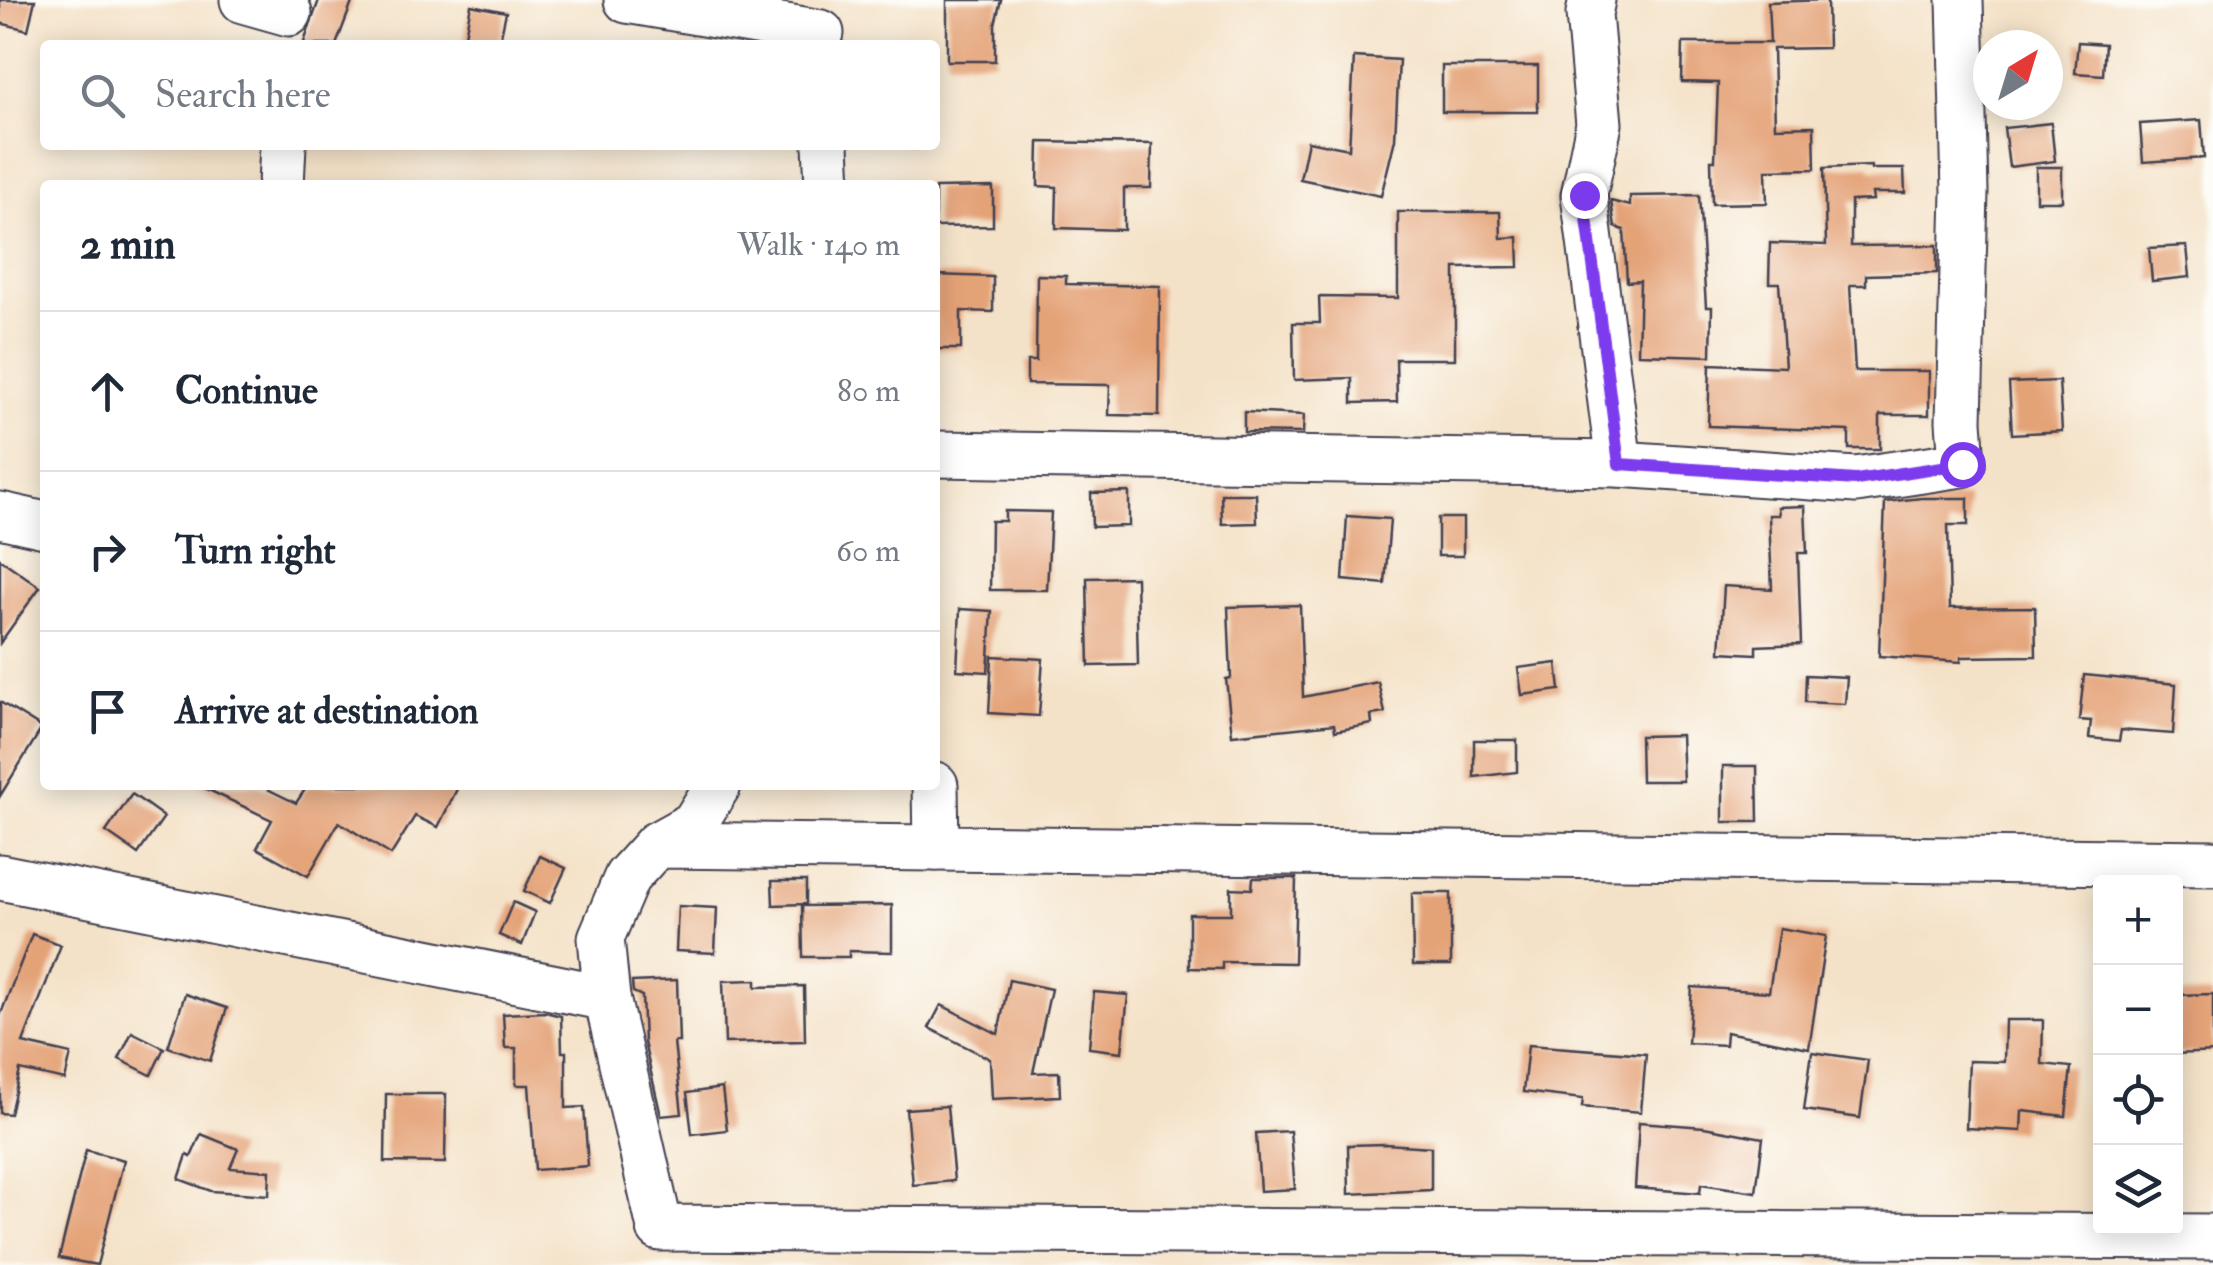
<!DOCTYPE html>
<html lang="en">
<head>
<meta charset="utf-8">
<style>
	:root { --surface:#fff; --page:#f6f6f7; --text:#1f2937; --muted:#747a83; --line:#e0e1e3 }
	body { margin:0; font-family:"IM FELL Double Pica",serif; background:var(--page); color:var(--text) }
	.controls { position:absolute; right:30px; bottom:30px; display:grid; overflow:hidden; border-radius:10px; box-shadow:0 5px 25px #0003 }
	.controls button { width:90px; height:90px; display:grid; place-items:center; padding:0; border:0; border-bottom:2px solid var(--line); background:var(--surface); color:var(--text); font:50px sans-serif }
	.compass { position:absolute; left:1973px; top:30px; width:90px; height:90px; border-radius:50%; background:var(--surface); box-shadow:0 5px 25px #0003; rotate:38deg }
	.stop { position:absolute; width:30px; height:30px; margin:-22px; border:8px solid #7c3aed; border-radius:50%; background:#fff }
	.stop.end { background:#7c3aed; border-color:#fff; box-shadow:0 2px 10px #0008 }
	.list { margin:0; padding:0; list-style:none }
	h2 { display:flex; justify-content:space-between; align-items:center; height:130px; margin:0; padding:0 40px; font-size:42px }
	h2 small { font-size:32px; font-weight:400; color:var(--muted) }
	.list li { display:grid; grid-template-columns:65px 1fr auto; gap:30px; align-items:center; box-sizing:border-box; height:160px; padding:0 40px; border-top:2px solid var(--line) }
	.list b { display:block; font-size:38px; white-space:nowrap }
	.list em { font-size:32px; font-style:normal; color:var(--muted) }
	.icon { flex:none; width:55px; height:55px; fill:none; stroke:currentColor; stroke-width:2; stroke-linecap:round; stroke-linejoin:round }
	.map { position:relative; flex:none; width:2213px; height:1265px; overflow:hidden }
	.search { position:absolute; background:var(--surface); box-shadow:0 5px 25px #0003; left:40px; top:40px; width:900px; height:110px; display:flex; align-items:center; gap:25px; box-sizing:border-box; padding:0 35px; border-radius:10px; color:var(--muted); font-size:38px }
	.panel { position:absolute; background:var(--surface); box-shadow:0 5px 25px #0003; left:40px; top:180px; width:900px; height:610px; border-radius:10px }
	.map>svg:first-child { display:block }
</style>
</head>
<body>
<div class="map">
<svg width="2213" height="1265" viewBox="0 0 2213 1265">
	<rect width="100%" height="100%" fill="#fdfcf7"/>
	<filter id="ink" filterUnits="userSpaceOnUse"><feTurbulence type="fractalNoise" baseFrequency=".01" numOctaves="2"/><feDisplacementMap in="SourceGraphic" scale="20" xChannelSelector="R" yChannelSelector="G"/><feConvolveMatrix kernelMatrix="1 2 1 2 8 2 1 2 1" color-interpolation-filters="sRGB"/></filter>
	<filter id="wash" filterUnits="userSpaceOnUse"><feTurbulence type="fractalNoise" baseFrequency=".0048" numOctaves="4" result="noise"/><feDisplacementMap in="SourceGraphic" scale="40" xChannelSelector="R" yChannelSelector="G"/><feGaussianBlur stdDeviation="2.25" result="paint"/><feColorMatrix in="noise" values="0 0 0 0 0 0 0 0 0 0 0 0 0 0 0 0 0 1.4 0 .05"/><feComposite in="paint" operator="in"/></filter>
	<g filter="url(#wash)">
		<rect width="100%" height="100%" fill="#f4e2c8"/>
		<g id="blocks">
			<g fill="#e4a277">
				<polygon points="0,0 35,0 28,30 0,23"/>
				<polygon points="319,0 353,0 336,45 303,45"/>
				<polygon points="947,0 1001,0 995,24 995,61 947,61"/>
				<polygon points="1827,0 1828,48 1773,49 1775,127 1814,126 1815,169 1766,170 1767,203 1712,204 1711,160 1715,160 1718,83 1682,82 1683,43 1770,43 1768,2"/>
				<polygon points="471,5 506,12 499,45 463,45"/>
				<polygon points="2078,42 2105,44 2103,75 2075,73"/>
				<polygon points="1354,57 1399,60 1395,139 1381,196 1300,179 1308,141 1349,149"/>
				<rect x="1442" y="66" width="96" height="46"/>
				<polygon points="2201,120 2204,158 2143,162 2140,124"/>
				<polygon points="2051,123 2055,161 2009,167 2004,128"/>
				<polygon points="1039,142 1152,144 1151,188 1124,188 1124,230 1056,228 1057,187 1038,186"/>
				<polygon points="1871,166 1871,169 1904,169 1905,193 1872,193 1873,200 1851,201 1851,246 1937,245 1937,273 1866,275 1866,285 1850,285 1855,371 1929,371 1929,415 1880,415 1880,449 1849,449 1849,431 1708,426 1710,364 1785,367 1779,283 1769,283 1770,243 1826,245 1824,168"/>
				<rect x="2036" y="167" width="26" height="34"/>
				<polygon points="993,187 993,226 935,227 935,188"/>
				<polygon points="1699,195 1706,307 1712,307 1711,356 1638,354 1640,281 1627,282 1624,230 1615,227 1611,201 1630,206 1630,196"/>
				<polygon points="1398,212 1500,212 1501,238 1518,237 1519,267 1455,268 1455,359 1396,359 1397,402 1352,403 1352,378 1294,380 1293,323 1320,323 1319,297 1398,298"/>
				<polygon points="2187,246 2190,277 2152,281 2149,248"/>
				<polygon points="935,275 993,277 993,312 961,311 961,349 935,349"/>
				<polygon points="1037,275 1066,276 1066,284 1160,286 1159,416 1109,415 1110,385 1027,384 1027,361 1036,361"/>
				<polygon points="2059,381 2062,431 2012,434 2009,383"/>
				<polygon points="1244,412 1304,415 1303,433 1244,432"/>
				<polygon points="1129,492 1129,526 1092,527 1091,493"/>
				<polygon points="1221,494 1256,494 1257,523 1222,524"/>
				<polygon points="1922,498 1968,498 1968,525 1948,525 1950,608 2035,607 2036,656 1961,657 1961,662 1879,656 1885,502"/>
				<polygon points="1805,506 1807,553 1798,553 1801,644 1756,646 1756,654 1720,652 1724,586 1772,589 1769,515 1779,515 1778,507"/>
				<polygon points="1005,511 1051,512 1047,590 990,590 991,521 1005,521"/>
				<polygon points="1347,516 1390,519 1385,584 1343,580"/>
				<rect x="1438" y="518" width="25" height="38"/>
				<polygon points="0,559 40,587 0,643"/>
				<polygon points="1136,577 1138,665 1089,666 1087,578"/>
				<polygon points="1300,605 1303,697 1378,682 1385,713 1371,715 1372,724 1335,731 1334,724 1232,735 1226,679 1231,678 1228,607"/>
				<polygon points="960,609 992,611 988,672 957,670"/>
				<polygon points="992,656 1043,659 1039,716 989,713"/>
				<polygon points="1557,663 1560,690 1522,695 1518,668"/>
				<polygon points="1806,675 1847,677 1845,704 1805,702"/>
				<polygon points="2084,675 2176,684 2173,734 2121,730 2119,741 2089,738 2091,721 2079,720"/>
				<polygon points="0,702 42,728 0,796"/>
				<polygon points="1681,735 1683,781 1641,781 1640,736"/>
				<polygon points="1474,740 1517,740 1517,772 1474,777"/>
				<polygon points="1723,766 1757,766 1758,822 1723,822"/>
				<polygon points="198,785 259,785 296,803 308,785 459,785 438,827 415,816 391,855 339,822 308,876 257,848 272,820"/>
				<polygon points="132,794 164,817 138,854 106,832"/>
				<polygon points="540,856 566,868 550,903 524,891"/>
				<polygon points="1253,878 1296,878 1294,963 1222,962 1222,969 1189,968 1189,914 1231,914 1231,888 1252,889"/>
				<polygon points="772,881 806,881 806,904 773,905"/>
				<polygon points="1412,893 1451,893 1451,965 1413,965"/>
				<polygon points="513,902 535,912 522,945 499,935"/>
				<polygon points="892,905 892,952 849,951 849,957 803,957 802,906"/>
				<polygon points="678,906 717,908 715,953 676,951"/>
				<polygon points="1779,928 1826,936 1809,1048 1726,1032 1725,1045 1688,1043 1692,987 1769,992"/>
				<polygon points="32,934 61,945 23,1043 71,1054 65,1080 20,1070 10,1114 0,1113 0,1016"/>
				<polygon points="677,980 679,1042 674,1042 682,1114 661,1116 644,1042 642,996 633,992 632,982"/>
				<polygon points="756,980 756,987 804,986 805,1041 725,1043 723,981"/>
				<polygon points="1009,980 1051,989 1033,1073 1059,1072 1060,1096 992,1099 990,1059 929,1028 941,1005 998,1034"/>
				<polygon points="1094,992 1128,995 1122,1052 1089,1048"/>
				<polygon points="185,994 227,1008 210,1061 168,1047"/>
				<polygon points="2213,994 2213,1052 2176,1054 2176,995"/>
				<polygon points="545,1012 561,1016 562,1052 566,1052 566,1108 584,1107 588,1166 535,1170 529,1085 516,1085 516,1048 505,1048 503,1014"/>
				<polygon points="2005,1020 2043,1020 2042,1064 2071,1067 2066,1116 2022,1111 2021,1131 1966,1128 1969,1061 2004,1062"/>
				<polygon points="132,1032 164,1048 151,1075 119,1059"/>
				<polygon points="1528,1045 1646,1054 1641,1112 1582,1107 1583,1099 1523,1092"/>
				<polygon points="1812,1052 1868,1060 1860,1118 1804,1110"/>
				<polygon points="722,1088 727,1130 692,1134 687,1093"/>
				<polygon points="386,1094 446,1094 445,1163 385,1162"/>
				<polygon points="947,1106 954,1181 913,1185 906,1109"/>
				<polygon points="1639,1122 1704,1127 1763,1138 1756,1192 1701,1184 1700,1193 1635,1188"/>
				<polygon points="1290,1131 1295,1189 1260,1191 1256,1133"/>
				<polygon points="201,1134 238,1149 230,1168 270,1171 269,1195 211,1191 179,1179 187,1155 191,1157"/>
				<polygon points="1385,1144 1431,1147 1431,1190 1349,1194 1348,1145"/>
				<polygon points="86,1150 124,1160 97,1265 59,1258"/>
			</g>
		</g>
	</g>
	<g filter="url(#ink)">
		<use href="#blocks" fill-opacity="0" stroke="#423f50" stroke-width="2.5"/>
		<g fill="none" stroke-linecap="round" stroke-linejoin="round">
			<defs>
				<g id="minor">
					<polyline points="243,0 289,13"/>
					<polyline points="627,0 821,33"/>
					<polyline points="1592,0 1589,14 1599,124 1584,195 1619,464"/>
					<polyline points="826,145 828,185"/>
					<polyline points="281,185 283,145"/>
					<polyline points="935,454 1619,464 1856,480 1962,464 1959,421 1965,192 1960,0"/>
					<polyline points="0,515 45,525"/>
					<polyline points="935,785 936,848 2213,863"/>
					<polyline points="656,845 694,824 718,785"/>
					<polyline points="936,848 656,845 627,877 601,938 607,998 660,1228 2213,1237"/>
					<polyline points="0,877 607,998"/>
				</g>
			</defs>
			<use href="#minor" stroke="#423f50" stroke-width="49"/>
			<use href="#minor" stroke="#fff" stroke-width="45"/>
		</g>
	</g>
	<g fill="none" stroke-linecap="round" stroke-linejoin="round" filter="url(#ink)">
		<polyline stroke="#7c3aed" stroke-width="12" points="1584,195 1619,464 1856,480 1962,464"/>
	</g>
</svg>
<div class="controls">
<button>+</button>
<button>−</button>
<button><svg class="icon" aria-label="locate" viewBox="0 0 24 24"><circle cx="12" cy="12" r="6"/><path d="M12 2v4M12 18v4M2 12h4M18 12h4"/></svg></button>
<button><svg class="icon" aria-label="layers" viewBox="0 0 24 24"><path d="M12 4l9 5-9 5-9-5zM3 14l9 5 9-5"/></svg></button>
</div>
<svg class="compass" viewBox="-18 -18 36 36"><path d="M0-13l5 13h-10z" fill="#e53935"/><path d="M0 13l5-13h-10z" fill="#747a83"/></svg>
<div class="stop" style="left:1962px;top:464px"></div>
<div class="stop end" style="left:1584px;top:195px"></div>
<div class="search"><svg class="icon" aria-label="search" viewBox="0 0 24 24"><circle cx="10" cy="10" r="6"/><path d="M15 15l6 6"/></svg>Search here</div>
<section class="panel">
<h2>2 min<small>Walk · 140 m</small></h2>
<ul class="list">
<li><svg class="icon" aria-label="ahead" viewBox="0 0 24 24"><path d="M12 20V5M6 11l6-6 6 6"/></svg><div><b>Continue</b></div><em>80 m</em></li>
<li><svg class="icon" aria-label="right" viewBox="0 0 24 24"><path d="M7 20v-9h11M14 6l5 5-5 5"/></svg><div><b>Turn right</b></div><em>60 m</em></li>
<li><svg class="icon" aria-label="arrive" viewBox="0 0 24 24"><path d="M6 21V4h12l-3 4 3 4H6"/></svg><div><b>Arrive at destination</b></div></li>
</ul>
</section>
</div>
</body>
</html>
